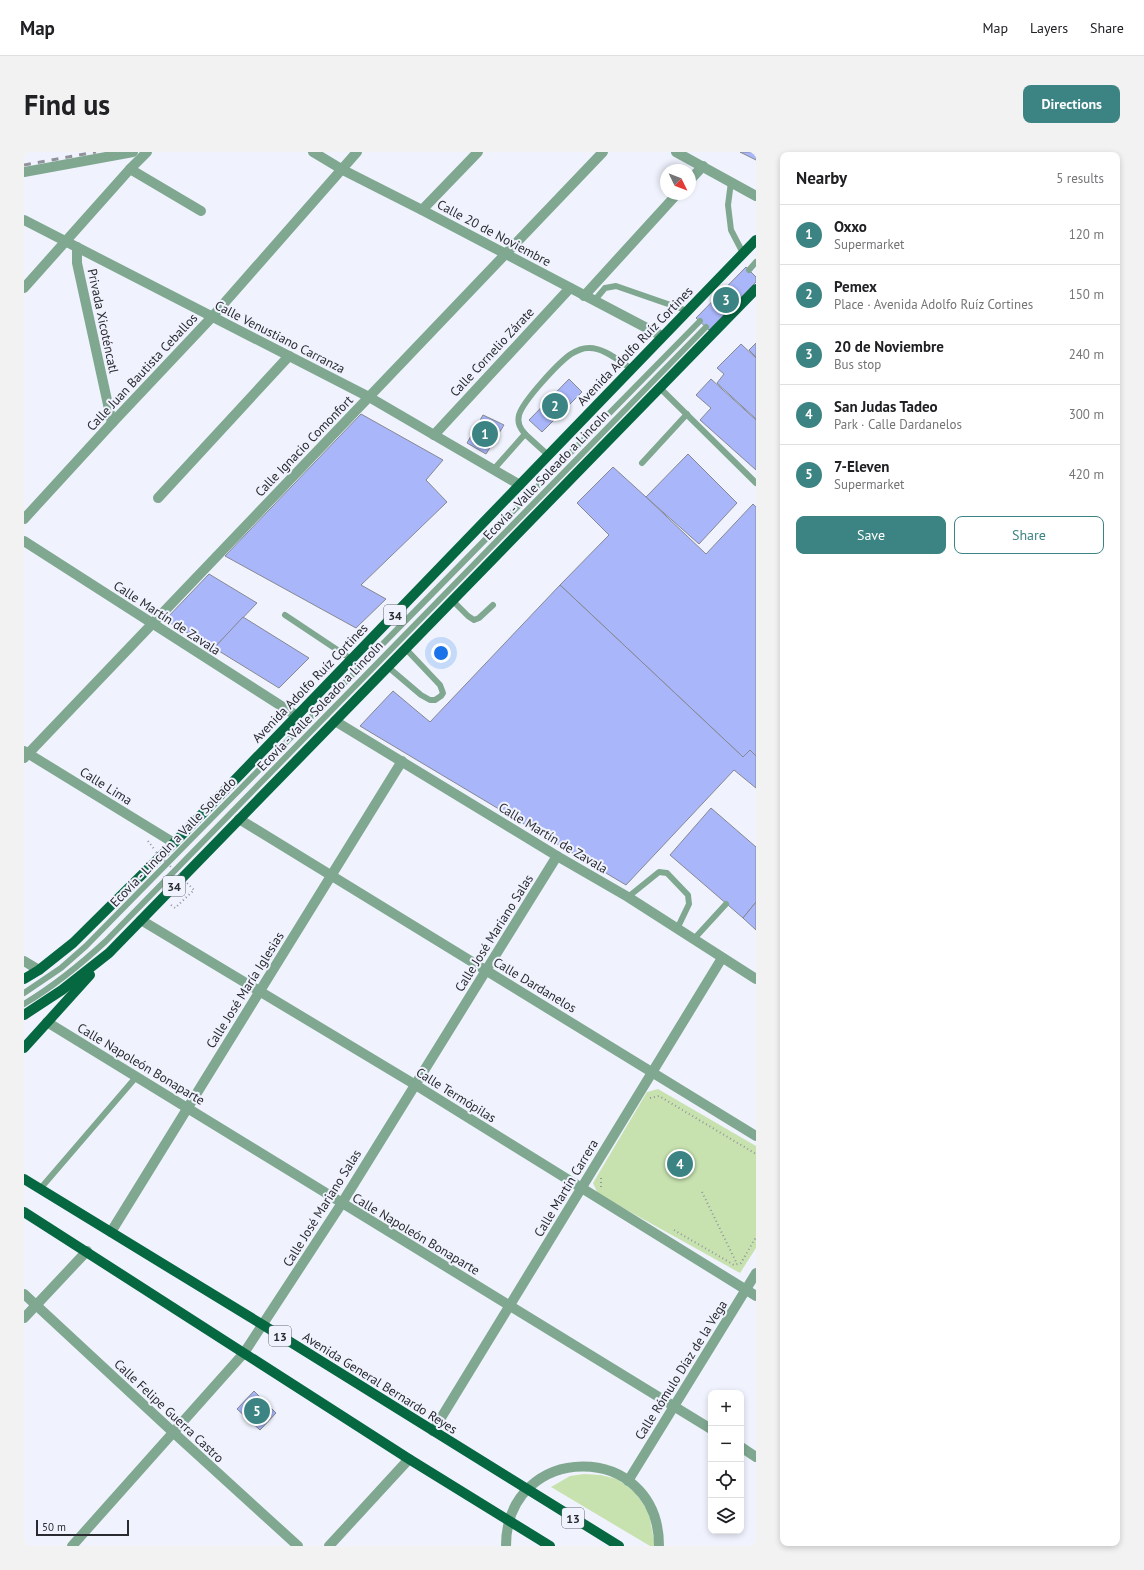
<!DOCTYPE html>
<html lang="en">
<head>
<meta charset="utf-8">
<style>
	:root { --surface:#fff; --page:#f2f2f2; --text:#202124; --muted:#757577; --line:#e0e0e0; --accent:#3c8483 }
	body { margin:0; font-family:"PT Sans",sans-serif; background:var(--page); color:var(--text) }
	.controls { position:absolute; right:12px; bottom:12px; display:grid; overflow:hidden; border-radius:8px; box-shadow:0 2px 6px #0003 }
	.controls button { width:36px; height:36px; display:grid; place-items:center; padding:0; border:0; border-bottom:1px solid var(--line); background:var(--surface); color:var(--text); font:20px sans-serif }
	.compass { position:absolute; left:636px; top:12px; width:36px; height:36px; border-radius:50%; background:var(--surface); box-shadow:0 2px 6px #0003; rotate:133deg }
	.scale { position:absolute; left:12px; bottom:10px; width:93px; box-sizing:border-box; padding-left:4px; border:2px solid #2a2b30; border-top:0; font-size:11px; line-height:14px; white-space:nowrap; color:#2a2b30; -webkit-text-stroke:3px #f0f3fe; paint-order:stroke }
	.you { position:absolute; left:417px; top:501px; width:14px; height:14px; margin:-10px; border:3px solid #fff; border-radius:50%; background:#1a73e8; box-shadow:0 0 0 6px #1a73e833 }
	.badge { display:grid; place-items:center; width:26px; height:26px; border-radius:50%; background:var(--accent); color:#fff; font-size:13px; font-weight:700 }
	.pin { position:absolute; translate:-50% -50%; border:2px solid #fff; box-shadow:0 1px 4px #0006 }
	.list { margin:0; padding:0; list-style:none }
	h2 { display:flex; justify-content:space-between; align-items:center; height:52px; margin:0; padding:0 16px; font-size:17px }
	h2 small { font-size:13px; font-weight:400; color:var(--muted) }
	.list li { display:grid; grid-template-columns:26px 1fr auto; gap:12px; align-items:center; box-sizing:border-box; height:60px; padding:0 16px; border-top:1px solid var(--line) }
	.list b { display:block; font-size:15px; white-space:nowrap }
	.list p { margin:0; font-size:13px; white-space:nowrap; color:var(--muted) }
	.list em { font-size:13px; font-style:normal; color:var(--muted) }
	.actions { display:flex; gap:8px; padding:12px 16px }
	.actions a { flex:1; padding:9px 0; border:1px solid var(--accent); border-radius:8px; text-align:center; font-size:14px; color:var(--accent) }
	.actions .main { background:var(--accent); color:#fff }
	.icon { flex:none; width:22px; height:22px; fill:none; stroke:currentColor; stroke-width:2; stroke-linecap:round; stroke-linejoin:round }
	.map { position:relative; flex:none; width:732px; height:1394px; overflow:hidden; border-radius:8px }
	header { display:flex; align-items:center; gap:24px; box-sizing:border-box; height:56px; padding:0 20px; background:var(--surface); border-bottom:1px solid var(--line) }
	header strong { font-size:19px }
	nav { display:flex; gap:22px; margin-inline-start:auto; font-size:14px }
	.intro { display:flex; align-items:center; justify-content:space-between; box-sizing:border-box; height:96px; padding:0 24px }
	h1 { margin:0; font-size:28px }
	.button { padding:10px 18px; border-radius:8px; background:var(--accent); color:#fff; font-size:14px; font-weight:700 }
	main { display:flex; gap:24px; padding:0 24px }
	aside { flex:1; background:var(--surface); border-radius:8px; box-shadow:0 2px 6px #0003 }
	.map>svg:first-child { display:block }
</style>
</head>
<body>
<header>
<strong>Map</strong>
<nav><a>Map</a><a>Layers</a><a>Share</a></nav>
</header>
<div class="intro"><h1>Find us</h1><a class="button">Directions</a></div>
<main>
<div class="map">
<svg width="732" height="1394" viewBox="0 0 732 1394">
	<rect width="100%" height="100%" fill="#f0f3fe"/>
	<g fill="#c7e2af">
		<polygon points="634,937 732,994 732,1096 716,1121 574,1042 569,1031 623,940"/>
		<polygon points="560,1322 577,1323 593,1327 611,1340 625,1361 631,1394 626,1394 527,1335 546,1324"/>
	</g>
	<g fill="#a9b7fa" stroke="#858892">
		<polygon points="716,0 732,0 732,8"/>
		<polygon points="722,115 732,125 732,130 685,178 672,166"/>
		<polygon points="732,191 732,205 725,198"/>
		<polygon points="717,192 732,206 732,267 693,231 700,222 693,216"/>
		<polygon points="545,227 558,240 518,280 505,268"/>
		<polygon points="687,227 732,268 732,318 676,268 687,256 672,243"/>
		<polygon points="337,262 419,308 402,328 423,350 337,433 362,447 332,476 201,404"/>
		<polygon points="459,263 480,273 462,302 443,291"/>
		<polygon points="664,302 713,351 675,392 622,345"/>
		<polygon points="589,315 622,345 682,402 729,352 732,355 732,604 726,598 719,605 536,433 585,383 553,351"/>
		<polygon points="185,422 233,451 190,496 141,468"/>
		<polygon points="536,433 719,605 726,598 732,604 732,636 710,618 602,733 336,574 369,539 406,570"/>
		<polygon points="219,465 285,506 255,536 190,496"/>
		<polygon points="687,656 732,695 732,750 719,766 646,703"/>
		<polygon points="732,750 732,778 719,766"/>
		<polygon points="230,1239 252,1261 236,1278 213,1257"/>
	</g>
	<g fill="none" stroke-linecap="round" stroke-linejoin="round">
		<g stroke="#94969e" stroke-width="2" stroke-dasharray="1 3" stroke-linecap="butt">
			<polyline points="124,689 130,697"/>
			<polyline points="147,753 151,756 170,738"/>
			<polyline points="626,946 635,944 732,1002"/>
			<polyline points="577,1026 577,1036"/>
			<polyline points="678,1040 713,1112"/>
			<polyline points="650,1078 710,1113 717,1111 732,1085"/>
		</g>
		<g stroke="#80a891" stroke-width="6">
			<polyline points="707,30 704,53 707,78 719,101"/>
			<polyline points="725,118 732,110"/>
			<polyline points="570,149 581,136 592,134 664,159"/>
			<polyline points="636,236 732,331"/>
			<path d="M501,282C496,276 493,271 495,263C499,249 534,211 547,202C552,199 557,196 564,196C579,195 595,209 608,217"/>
			<polyline points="618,311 663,262"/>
			<polyline points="470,317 501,282 524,303"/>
			<polyline points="428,448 444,464 450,468 455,466 469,453"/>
			<polyline points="261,463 327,507"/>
			<polyline points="364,515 397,543 406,548 411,548 417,544 419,541 416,533 381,496"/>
			<polyline points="604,745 635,720 643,721 664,743 665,752 653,777"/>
			<polyline points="669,788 702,752"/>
			<polyline points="0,841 37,816 62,794 676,169"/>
			<path d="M0,852C30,834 56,813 82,789L682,175"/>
			<polyline points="16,1037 113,924"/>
		</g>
		<g stroke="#80a891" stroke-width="10">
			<polyline points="289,0 319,18 398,58 638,184"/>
			<polyline points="106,17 177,59"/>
			<polyline points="666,28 679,14"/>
			<polyline points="398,58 454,0"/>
			<polyline points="0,68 345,245 496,333"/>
			<polyline points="53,95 53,111 88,271"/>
			<polyline points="0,136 106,17 123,0"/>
			<polyline points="560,144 653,42"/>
			<polyline points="410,283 546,136"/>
			<polyline points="134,346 265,204"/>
			<polyline points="0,367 88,271 188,165 333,0"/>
			<polyline points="0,389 273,564"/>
			<polyline points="311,569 533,704 604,745 732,827"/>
			<polyline points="0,599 150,691"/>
			<polyline points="0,606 579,0"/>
			<polyline points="215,667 732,984"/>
			<polyline points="117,768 390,932 732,1144"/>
			<polyline points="0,809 15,818"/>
			<polyline points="23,870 687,1277"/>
			<polyline points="87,1080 378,609"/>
			<polyline points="0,1142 150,1281 274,1394"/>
			<polyline points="0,1166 63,1099"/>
			<polyline points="409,1279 698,806"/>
			<polyline points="717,1295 732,1305"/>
			<polyline points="604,1329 732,1121"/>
			<polyline points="48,1394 220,1201 318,1051 533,704"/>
			<path d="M482,1394C482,1289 635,1287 635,1394"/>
		</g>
		<g stroke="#80a891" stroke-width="10">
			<polyline points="652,0 732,44"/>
			<polyline points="0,20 109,0"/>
			<polyline points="305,1394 385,1307"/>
		</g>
		<g stroke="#056841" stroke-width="10">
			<polyline points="0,827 15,818 49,791 150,691 732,88"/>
			<polyline points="0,863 38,838 85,801 732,137"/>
			<polyline points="0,896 66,823"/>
			<polyline points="0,1027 239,1173 595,1394"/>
			<polyline points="0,1060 385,1307 526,1394"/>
		</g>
		<polyline stroke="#91939b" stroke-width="3" stroke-dasharray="7 7" stroke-linecap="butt" points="0,13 72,0"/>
		<polyline stroke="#94969e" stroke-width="2" stroke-dasharray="1 3" stroke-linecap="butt" points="132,700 170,738"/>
	</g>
	<g text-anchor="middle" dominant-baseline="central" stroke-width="4" stroke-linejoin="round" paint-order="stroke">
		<g fill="#f0f3fe" stroke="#65676e" stroke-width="1">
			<rect x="360" y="453" width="22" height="20" rx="3"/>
			<rect x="139" y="724" width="22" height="20" rx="3"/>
			<rect x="245" y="1174" width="22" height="20" rx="3"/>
			<rect x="538" y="1356" width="22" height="20" rx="3"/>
		</g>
		<g font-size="12" font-weight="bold" fill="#2a2b30">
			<text x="371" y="463">34</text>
			<text x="150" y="734">34</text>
			<text x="256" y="1184">13</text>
			<text x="549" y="1366">13</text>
		</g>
		<g font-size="13" fill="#2a2b30" stroke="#f0f3fe">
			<text transform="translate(470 81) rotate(28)">Calle 20 de Noviembre</text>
			<text transform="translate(79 169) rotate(78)">Privada Xicoténcatl</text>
			<text transform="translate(256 185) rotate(27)">Calle Venustiano Carranza</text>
			<text transform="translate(611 194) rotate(-46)">Avenida Adolfo Ruíz Cortines</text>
			<text transform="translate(468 200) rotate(-47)">Calle Cornelio Zárate</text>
			<text transform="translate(118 220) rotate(-47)">Calle Juan Bautista Ceballos</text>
			<text transform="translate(280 294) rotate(-46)">Calle Ignacio Comonfort</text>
			<text transform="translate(522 323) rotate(-46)">Ecovía - Valle Soleado a Lincoln</text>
			<text transform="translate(143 466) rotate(33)">Calle Martín de Zavala</text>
			<text transform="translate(286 531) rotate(-46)">Avenida Adolfo Ruíz Cortines</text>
			<text transform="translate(296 554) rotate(-46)">Ecovía - Valle Soleado a Lincoln</text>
			<text transform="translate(82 634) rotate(32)">Calle Lima</text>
			<text transform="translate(529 686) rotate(31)">Calle Martín de Zavala</text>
			<text transform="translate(149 690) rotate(-46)">Ecovía - Lincoln a Valle Soleado</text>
			<text transform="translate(470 781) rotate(-58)">Calle José Mariano Salas</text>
			<text transform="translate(511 833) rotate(31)">Calle Dardanelos</text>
			<text transform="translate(221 838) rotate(-58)">Calle José María Iglesias</text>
			<text transform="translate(117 912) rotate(31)">Calle Napoleón Bonaparte</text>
			<text transform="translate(432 943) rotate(32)">Calle Termópilas</text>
			<text transform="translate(542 1036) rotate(-59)">Calle Martín Carrera</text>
			<text transform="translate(298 1056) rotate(-58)">Calle José Mariano Salas</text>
			<text transform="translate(392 1082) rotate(31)">Calle Napoleón Bonaparte</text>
			<text transform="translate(657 1218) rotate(-58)">Calle Rómulo Díaz de la Vega</text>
			<text transform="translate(356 1231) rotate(32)">Avenida General Bernardo Reyes</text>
			<text transform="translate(145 1259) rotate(43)">Calle Felipe Guerra Castro</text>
		</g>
	</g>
</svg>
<div class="controls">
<button>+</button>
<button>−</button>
<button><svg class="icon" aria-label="locate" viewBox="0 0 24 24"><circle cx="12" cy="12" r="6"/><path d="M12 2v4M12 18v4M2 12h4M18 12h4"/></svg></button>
<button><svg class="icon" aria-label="layers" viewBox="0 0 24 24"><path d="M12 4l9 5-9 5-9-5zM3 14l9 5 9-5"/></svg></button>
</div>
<svg class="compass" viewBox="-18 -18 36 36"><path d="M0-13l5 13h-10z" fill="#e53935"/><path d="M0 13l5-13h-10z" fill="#757577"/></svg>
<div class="scale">50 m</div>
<div class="you"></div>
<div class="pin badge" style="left:461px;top:282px">1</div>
<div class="pin badge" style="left:531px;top:254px">2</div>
<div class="pin badge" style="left:702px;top:148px">3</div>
<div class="pin badge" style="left:656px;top:1012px">4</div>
<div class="pin badge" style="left:233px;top:1259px">5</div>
</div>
<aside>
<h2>Nearby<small>5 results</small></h2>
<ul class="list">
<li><span class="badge">1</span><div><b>Oxxo</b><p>Supermarket</p></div><em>120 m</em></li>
<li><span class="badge">2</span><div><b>Pemex</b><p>Place · Avenida Adolfo Ruíz Cortines</p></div><em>150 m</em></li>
<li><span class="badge">3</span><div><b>20 de Noviembre</b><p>Bus stop</p></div><em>240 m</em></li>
<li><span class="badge">4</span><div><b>San Judas Tadeo</b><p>Park · Calle Dardanelos</p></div><em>300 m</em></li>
<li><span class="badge">5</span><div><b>7-Eleven</b><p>Supermarket</p></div><em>420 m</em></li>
</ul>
<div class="actions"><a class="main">Save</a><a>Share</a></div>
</aside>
</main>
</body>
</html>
